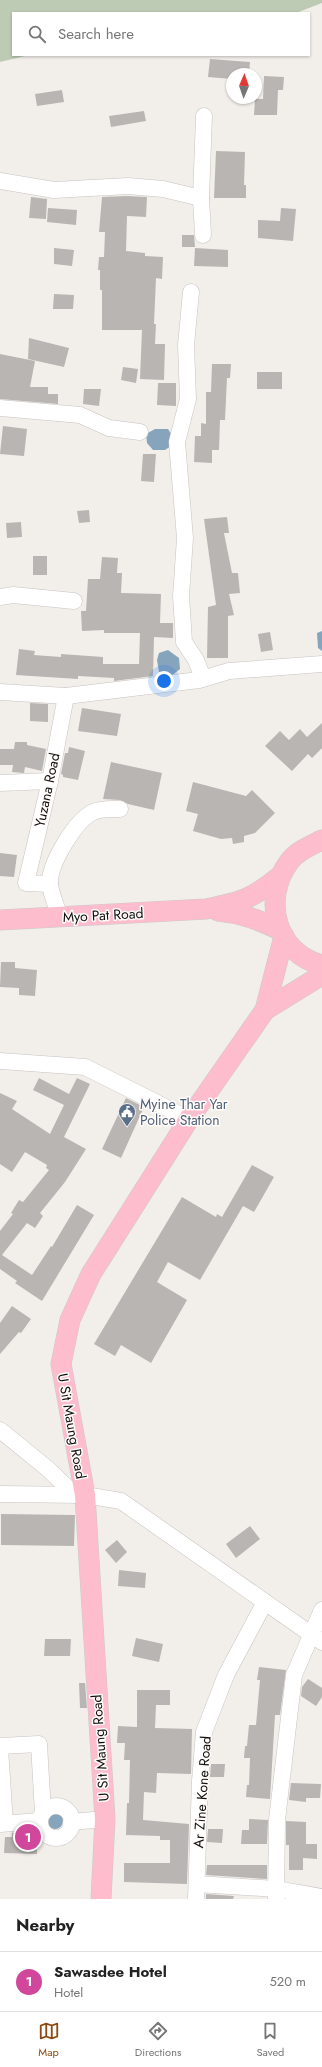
<!DOCTYPE html>
<html lang="en">
<head>
<meta charset="utf-8">
<style>
	:root { --surface:#fff; --page:#f2f2f2; --text:#222; --muted:#767676; --line:#e0e0e0; --accent:#8a4a11 }
	body { margin:0; font-family:Jost,sans-serif; background:var(--page); color:var(--text) }
	.compass { position:absolute; left:226px; top:68px; width:36px; height:36px; border-radius:50%; background:var(--surface); box-shadow:0 1px 3px #0004; rotate:2deg }
	.you { position:absolute; left:164px; top:681px; width:14px; height:14px; margin:-10px; border:3px solid #fff; border-radius:50%; background:#1a73e8; box-shadow:0 0 0 6px #1a73e833 }
	.badge { display:grid; place-items:center; width:26px; height:26px; border-radius:50%; background:var(--accent); color:#fff; font-size:13px; font-weight:700 }
	.pin { position:absolute; translate:-50% -50%; border:2px solid #fff; box-shadow:0 1px 4px #0006 }
	.list { margin:0; padding:0; list-style:none }
	h2 { display:flex; justify-content:space-between; align-items:center; height:52px; margin:0; padding:0 16px; font-size:17px }
	h2 small { font-size:13px; font-weight:400; color:var(--muted) }
	.list li { display:grid; grid-template-columns:26px 1fr auto; gap:12px; align-items:center; box-sizing:border-box; height:60px; padding:0 16px; border-top:1px solid var(--line) }
	.list b { display:block; font-size:15px; white-space:nowrap }
	.list p { margin:0; font-size:13px; white-space:nowrap; color:var(--muted) }
	.list em { font-size:13px; font-style:normal; color:var(--muted) }
	.icon { flex:none; width:22px; height:22px; fill:none; stroke:currentColor; stroke-width:2; stroke-linecap:round; stroke-linejoin:round }
	.map { position:relative; flex:none; width:322px; height:1899px; overflow:hidden }
	.search { position:absolute; background:var(--surface); box-shadow:0 1px 3px #0004; left:12px; right:12px; top:12px; height:44px; display:flex; align-items:center; gap:10px; box-sizing:border-box; padding:0 14px; border-radius:0px; color:var(--muted); font-size:15px }
	.sheet { height:112px; background:var(--surface) }
	nav { display:flex; justify-content:space-around; align-items:center; box-sizing:border-box; height:56px; border-top:1px solid var(--line); background:var(--surface); font-size:11px; color:var(--muted) }
	nav a { display:grid; justify-items:center; gap:2px }
	nav .on { color:var(--accent) }
	.map>svg:first-child { display:block }
</style>
</head>
<body>
<div class="map">
<svg width="322" height="1899" viewBox="0 0 322 1899">
	<rect width="100%" height="100%" fill="#f2efeb"/>
	<polygon fill="#bdcbb4" points="0,0 322,0 322,3 296,13 13,13 13,55 29,55 0,62"/>
	<g fill="#87a4bd">
		<polygon points="155,429 168,429 172,435 174,444 165,450 153,450 147,443 146,434"/>
		<polygon points="322,631 322,651 318,648 317,633"/>
		<polygon points="168,650 179,658 180,669 170,677 159,672 157,660 159,653"/>
		<circle cx="55" cy="1821" r="8"/>
	</g>
	<g fill="#b9b5b2">
		<polygon points="210,59 250,62 249,74 232,74 232,79 208,77"/>
		<polygon points="264,76 284,77 283,90 278,90 277,115 254,115 255,99 263,99"/>
		<polygon points="62,90 64,102 37,106 35,94"/>
		<polygon points="144,111 146,121 111,127 109,116"/>
		<polygon points="216,151 245,152 244,185 246,185 246,198 214,198"/>
		<polygon points="126,196 147,197 146,217 127,216 126,251 145,253 145,256 163,257 162,279 156,278 154,324 156,324 155,344 165,344 164,380 140,379 142,330 102,330 102,290 100,290 100,270 98,270 99,257 104,257 105,232 99,232 102,197"/>
		<polygon points="31,197 47,199 46,219 29,218"/>
		<polygon points="48,208 77,210 76,225 47,222"/>
		<polygon points="281,208 296,209 293,241 258,238 258,220 280,221"/>
		<polygon points="182,235 194,235 195,247 182,247"/>
		<polygon points="54,248 74,250 72,266 54,264"/>
		<polygon points="195,248 228,250 228,267 194,266"/>
		<polygon points="54,294 74,295 73,309 53,309"/>
		<polygon points="29,338 69,348 64,367 28,359"/>
		<polygon points="0,354 35,361 30,387 48,387 48,394 58,394 58,404 0,399"/>
		<polygon points="212,364 231,364 230,378 227,378 225,420 220,420 219,450 212,450 212,463 194,462 195,436 201,436 201,423 206,424 206,392 211,392"/>
		<polygon points="123,367 138,369 136,383 121,380"/>
		<rect x="257" y="372" width="25" height="17"/>
		<polygon points="158,383 176,383 176,406 157,405"/>
		<polygon points="84,389 101,389 99,406 83,404"/>
		<polygon points="3,426 27,429 24,456 0,454"/>
		<polygon points="143,454 156,454 154,482 141,481"/>
		<polygon points="89,510 90,522 79,523 77,511"/>
		<polygon points="227,517 229,533 224,533 232,573 238,573 240,593 229,594 234,615 228,616 228,658 207,658 208,607 216,605 204,519"/>
		<polygon points="21,522 22,537 7,538 6,523"/>
		<rect x="33" y="556" width="14" height="19"/>
		<polygon points="102,557 118,558 117,573 122,573 121,593 161,594 160,623 173,623 173,638 154,637 153,676 114,681 114,678 78,676 78,679 16,675 19,649 35,651 34,655 61,657 61,654 103,657 103,664 139,664 140,633 104,633 104,630 82,631 81,611 86,611 88,579 100,579"/>
		<polygon points="270,632 273,650 261,652 258,634"/>
		<polygon points="30,703 48,704 48,722 30,721"/>
		<polygon points="82,708 121,714 117,736 78,731"/>
		<polygon points="322,723 322,748 312,758 308,754 292,771 265,746 280,731 289,740 300,729 307,737"/>
		<polygon points="15,742 27,742 27,745 46,749 42,771 25,767 24,773 12,772 13,765 0,765 0,749 14,749"/>
		<polygon points="69,747 85,751 78,780 63,777 63,775 61,774 65,753 68,753"/>
		<polygon points="111,762 162,773 154,810 128,804 120,800 103,799"/>
		<polygon points="193,782 246,796 252,790 275,813 255,833 244,836 244,842 233,844 232,838 221,839 193,831 198,814 186,811"/>
		<polygon points="0,853 17,855 14,877 0,876"/>
		<polygon points="1,962 15,962 15,968 37,970 35,996 19,995 19,988 0,987"/>
		<polygon points="39,1078 69,1094 77,1078 90,1084 64,1137 86,1149 65,1182 40,1213 43,1216 35,1228 27,1223 2,1255 32,1275 51,1246 52,1247 77,1205 94,1215 42,1301 15,1283 17,1281 0,1269 0,1231 13,1214 11,1213 19,1200 23,1202 49,1170 46,1168 47,1165 25,1152 12,1172 0,1164 0,1093 17,1101 12,1109 50,1134 64,1105 33,1090"/>
		<polygon points="126,1098 144,1107 121,1158 102,1149"/>
		<polygon points="252,1165 274,1177 254,1212 243,1206 200,1280 168,1262 157,1282 187,1300 151,1363 121,1345 115,1356 94,1344 182,1197 216,1217 217,1214 222,1217"/>
		<polygon points="12,1306 31,1319 21,1333 19,1332 0,1354 0,1323"/>
		<polygon points="1,1514 75,1515 74,1546 1,1545"/>
		<polygon points="250,1526 260,1539 236,1558 226,1544"/>
		<polygon points="117,1540 127,1552 116,1563 105,1550"/>
		<polygon points="119,1570 146,1573 145,1588 118,1586"/>
		<polygon points="136,1638 163,1644 159,1662 132,1656"/>
		<polygon points="45,1639 71,1639 70,1656 44,1656"/>
		<polygon points="259,1667 286,1670 280,1715 275,1715 270,1799 246,1797 247,1785 249,1785 250,1758 244,1758 245,1746 247,1746 249,1725 256,1725 260,1680 257,1680"/>
		<polygon points="308,1679 322,1688 322,1697 316,1706 301,1696 302,1687"/>
		<polygon points="79,1683 85,1683 87,1708 80,1708"/>
		<polygon points="137,1690 170,1690 170,1705 156,1705 155,1728 192,1729 191,1774 157,1773 156,1793 144,1792 143,1820 189,1824 187,1884 124,1882 124,1863 170,1863 170,1840 160,1840 160,1836 126,1835 127,1803 129,1803 130,1760 124,1760 125,1743 117,1743 118,1726 137,1727"/>
		<polygon points="211,1764 225,1764 224,1777 210,1777"/>
		<polygon points="291,1783 321,1784 320,1798 306,1798 306,1802 289,1800"/>
		<polygon points="249,1819 268,1820 267,1844 241,1844 242,1830 249,1830"/>
		<polygon points="286,1821 306,1822 306,1844 317,1844 317,1859 303,1858 303,1870 289,1870 289,1845 286,1845"/>
		<polygon points="208,1829 223,1829 222,1843 207,1842"/>
		<polygon points="37,1831 37,1854 4,1853 5,1837 12,1837 12,1833"/>
		<polygon points="207,1865 267,1865 267,1879 206,1875"/>
		<polygon points="206,1894 234,1896 233,1899 206,1899"/>
	</g>
	<g fill="none" stroke-linecap="round" stroke-linejoin="round">
		<defs>
			<g id="minor">
				<polyline points="0,181 54,190 128,186 163,189 201,198 204,116"/>
				<polyline points="201,198 203,235"/>
				<polyline points="191,292 186,345 188,399 177,442 185,538 181,596 184,642 196,660 203,678"/>
				<polyline points="0,408 80,415 109,428 140,432"/>
				<polyline points="0,597 13,595 74,601"/>
				<polyline points="0,692 66,696 199,680 229,671 322,664"/>
				<polyline points="0,783 50,781"/>
				<polyline points="50,884 26,883 50,781 66,696"/>
				<path d="M60,917C57,907 51,895 50,884C49,864 75,821 93,812C102,808 111,809 120,809"/>
				<polyline points="0,1061 85,1067 189,1119"/>
				<polyline points="0,1430 48,1469 75,1495"/>
				<polyline points="0,1494 85,1495 121,1501 322,1642"/>
				<polyline points="0,1746 39,1744 43,1813"/>
				<polyline points="0,1749 5,1823"/>
				<circle cx="56" cy="1822" r="16"/>
				<polyline points="71,1822 105,1819"/>
				<polyline points="0,1824 40,1821"/>
				<polyline points="197,1884 276,1889 322,1897"/>
				<polyline points="196,1899 200,1781 204,1732 226,1675 265,1602"/>
				<polyline points="276,1899 277,1820 294,1675 322,1610"/>
			</g>
			<g id="major">
				<path d="M322,840C310,846 297,851 289,862C262,899 275,953 322,965"/>
				<path d="M218,911C241,913 259,920 280,930"/>
				<path d="M0,920L206,909C240,902 252,899 279,877"/>
				<polyline points="265,1010 322,975"/>
				<polyline points="101,1899 105,1819 85,1495 61,1364 70,1320 91,1274 189,1119 265,1010 284,936"/>
			</g>
		</defs>
		<use href="#minor" stroke="#c7c3c0" stroke-width="17"/>
		<use href="#major" stroke="#cbcaca" stroke-width="21"/>
		<use href="#minor" stroke="#fff" stroke-width="16"/>
		<use href="#major" stroke="#fdbdcd" stroke-width="20"/>
	</g>
	<defs>
		<symbol id="civic-pin" viewBox="-11 -11 22 30"><path d="M0 17L-7.5 6A9.5 9.5 0 1 1 7.5 6Z" fill="#5c6f8a" stroke="#fffcfa"/><path d="M-.6-6.5H3V-4.5H.6V-3L4-1V1h2V6H-6V1h2V-1L-.6-3ZM-1.2 2.5V6h2.4V2.5Z" fill="#fff"/></symbol>
	</defs>
	<g fill-rule="evenodd">
		<use href="#civic-pin" x="117" y="1102" width="20" height="27"/>
	</g>
	<g text-anchor="middle" dominant-baseline="central" stroke-width="3" stroke-linejoin="round" paint-order="stroke">
		<g font-size="14" fill="#11100f" stroke="#fffcfa">
			<text transform="translate(47 790) rotate(-78)">Yuzana Road</text>
			<text transform="translate(103 915) rotate(-3)">Myo Pat Road</text>
			<text transform="translate(72 1426) rotate(80)">U Sit Maung Road</text>
			<text transform="translate(100 1748) rotate(-94)">U Sit Maung Road</text>
			<text transform="translate(202 1792) rotate(-86)">Ar Zine Kone Road</text>
		</g>
		<g font-size="14" fill="#4e5e75" stroke="#fffcfa" text-anchor="start">
			<text x="140" y="1104">Myine Thar Yar<tspan x="140" dy="16">Police Station</tspan></text>
		</g>
	</g>
</svg>
<svg class="compass" viewBox="-18 -18 36 36"><path d="M0-13l5 13h-10z" fill="#e53935"/><path d="M0 13l5-13h-10z" fill="#767676"/></svg>
<div class="you"></div>
<div class="pin badge" style="left:28px;top:1837px;background:#d1479c">1</div>
<div class="search"><svg class="icon" aria-label="search" viewBox="0 0 24 24"><circle cx="10" cy="10" r="6"/><path d="M15 15l6 6"/></svg>Search here</div>
</div>
<section class="sheet">
<h2>Nearby<small></small></h2>
<ul class="list">
<li><span class="badge" style="background:#d1479c">1</span><div><b>Sawasdee Hotel</b><p>Hotel</p></div><em>520 m</em></li>
</ul>
</section>
<nav>
<a class="on"><svg class="icon" aria-label="map" viewBox="0 0 24 24"><path d="M3 6l6-2 6 2 6-2v14l-6 2-6-2-6 2zM9 4v14M15 6v14"/></svg>Map</a>
<a><svg class="icon" aria-label="directions" viewBox="0 0 24 24"><path d="M12 3l9 9-9 9-9-9zM9 14v-3h6M13 9l2 2-2 2"/></svg>Directions</a>
<a><svg class="icon" aria-label="saved" viewBox="0 0 24 24"><path d="M7 4h10v16l-5-4-5 4z"/></svg>Saved</a>
</nav>
</body>
</html>
